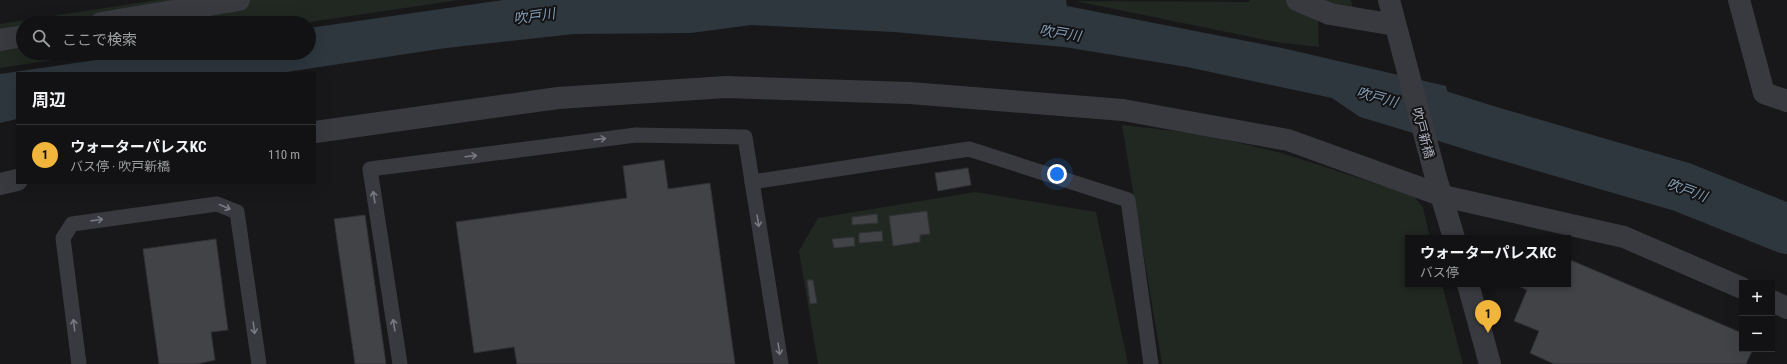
<!DOCTYPE html>
<html lang="ja">
<head>
<meta charset="utf-8">
<style>
	:root { --surface:#121214; --page:#1f2022; --text:#f1f3f6; --muted:#9c9ea0; --line:#313234; --accent:#f0b53a }
	body { margin:0; font-family:"Roboto Condensed","Noto Sans JP",sans-serif; background:var(--page); color:var(--text) }
	.controls { position:absolute; right:12px; bottom:12px; display:grid; overflow:hidden; border-radius:0px; box-shadow:0 4px 16px #0002 }
	.controls button { width:36px; height:36px; display:grid; place-items:center; padding:0; border:0; border-bottom:1px solid var(--line); background:var(--surface); color:var(--text); font:20px sans-serif }
	.you { position:absolute; left:1057px; top:174px; width:14px; height:14px; margin:-10px; border:3px solid #fff; border-radius:50%; background:#1a73e8; box-shadow:0 0 0 6px #1a73e833 }
	.badge { display:grid; place-items:center; width:26px; height:26px; border-radius:50%; background:var(--accent); color:#111; font-size:13px; font-weight:700 }
	.pin { position:absolute; translate:-50% -33px; filter:drop-shadow(0 1px 2px #0008) }
	.pin::after { content:''; position:absolute; top:21px; width:14px; height:12px; background:inherit; clip-path:polygon(0 0,100% 0,50% 100%) }
	.popup { position:absolute; left:1405px; top:235px; width:166px; height:52px; box-sizing:border-box; display:grid; place-content:center; border-radius:0px; background:var(--surface); filter:drop-shadow(0 1px 3px #0005); font-size:13px; white-space:nowrap; color:var(--muted) }
	.popup b { font-size:15px; color:var(--text) }
	.popup::after { content:''; position:absolute; left:50%; top:100%; margin-left:-8px; border:8px solid transparent; border-top-color:var(--surface) }
	.list { margin:0; padding:0; list-style:none }
	h2 { display:flex; justify-content:space-between; align-items:center; height:52px; margin:0; padding:0 16px; font-size:17px }
	h2 small { font-size:13px; font-weight:400; color:var(--muted) }
	.list li { display:grid; grid-template-columns:26px 1fr auto; gap:12px; align-items:center; box-sizing:border-box; height:60px; padding:0 16px; border-top:1px solid var(--line) }
	.list b { display:block; font-size:15px; white-space:nowrap }
	.list p { margin:0; font-size:13px; white-space:nowrap; color:var(--muted) }
	.list em { font-size:13px; font-style:normal; color:var(--muted) }
	.icon { flex:none; width:22px; height:22px; fill:none; stroke:currentColor; stroke-width:2; stroke-linecap:round; stroke-linejoin:round }
	.map { position:relative; flex:none; width:1787px; height:364px; overflow:hidden }
	.search { position:absolute; background:var(--surface); box-shadow:0 4px 16px #0002; left:16px; top:16px; width:300px; height:44px; display:flex; align-items:center; gap:10px; box-sizing:border-box; padding:0 14px; border-radius:22px; color:var(--muted); font-size:15px }
	.panel { position:absolute; background:var(--surface); box-shadow:0 4px 16px #0002; left:16px; top:72px; width:300px; height:112px; border-radius:0px }
	.map>svg:first-child { display:block }
</style>
</head>
<body>
<div class="map">
<svg width="1787" height="364" viewBox="0 0 1787 364">
	<rect width="100%" height="100%" fill="#18181a"/>
	<g fill="#202821">
		<polygon points="157,0 459,0 303,23 23,23 23,53 99,53 0,68 0,24"/>
		<polygon points="1250,0 1351,0 1357,30 1318,16 1319,47 1276,42 1075,1 1249,2"/>
		<polygon points="1122,125 1202,134 1282,153 1414,196 1423,208 1430,238 1408,238 1408,284 1442,284 1463,364 1162,364"/>
		<polygon points="975,192 1096,212 1128,364 818,364 799,251 818,218"/>
	</g>
	<polygon fill="#2e373e" points="503,0 1066,0 1067,6 1282,48 1446,86 1461,147 1360,117 1332,98 1187,67 1064,47 894,32 751,25 691,33 574,34 446,48 280,73 17,73 17,119 0,123 0,74 144,53 309,53 309,28"/>
	<g fill="none" stroke-linecap="round" stroke-linejoin="round">
		<polyline stroke="#2e373e" stroke-width="50" points="1388,99 1490,131 1682,187 1787,229"/>
	</g>
	<g fill="#424347" stroke="#323236">
		<polygon points="664,160 668,189 710,183 735,364 517,364 514,347 474,353 456,222 627,198 623,166"/>
		<polygon points="968,168 971,185 938,191 935,173"/>
		<polygon points="927,211 930,234 920,235 920,242 893,246 889,216"/>
		<polygon points="877,214 878,223 852,225 852,217"/>
		<polygon points="365,215 386,364 355,364 334,219"/>
		<polygon points="882,231 883,241 859,243 859,233"/>
		<polygon points="854,237 855,246 834,248 832,239"/>
		<polygon points="216,239 228,330 211,332 215,360 197,364 159,364 143,249"/>
		<polygon points="1568,259 1742,333 1742,349 1753,349 1746,364 1554,364 1530,353 1539,331 1514,321 1527,290 1514,284 1568,284"/>
		<polygon points="807,280 813,280 817,303 810,304"/>
	</g>
	<g fill="none" stroke-linecap="round" stroke-linejoin="round">
		<g stroke="#393a3f" stroke-width="15">
			<polyline points="752,182 969,149 1128,200 1151,364"/>
			<polyline points="79,364 63,238 72,224 217,204 237,212 259,364"/>
			<polyline points="400,364 370,169 636,135 745,137 781,364"/>
		</g>
		<g stroke="#393a3f" stroke-width="22">
			<polyline points="1297,0 1330,14 1395,25"/>
			<polyline points="1739,0 1764,93 1787,101"/>
			<polyline points="101,23 239,0"/>
			<polyline points="0,40 23,36"/>
			<polyline points="315,132 558,98 726,87 910,93 1123,110 1288,140 1443,196 1624,237 1742,288"/>
			<polyline points="0,184 17,180"/>
			<polyline points="1772,301 1787,308"/>
		</g>
		<g stroke="#393a3f" stroke-width="22">
			<polyline points="1389,0 1436,178 1454,238"/>
			<polyline points="1468,284 1490,364"/>
		</g>
	</g>
	<defs><path id="oneway-shaft" d="M-6 0H5M1.5-3L5.5 0L1.5 3" fill="none" stroke-width="1.6" stroke-linecap="round" stroke-linejoin="round"/></defs>
	<g stroke="#787a83">
		<use href="#oneway-shaft" transform="translate(600 139) rotate(-7)"/>
		<use href="#oneway-shaft" transform="translate(471 156) rotate(-7)"/>
		<use href="#oneway-shaft" transform="translate(374 197) rotate(-99)"/>
		<use href="#oneway-shaft" transform="translate(225 207) rotate(24)"/>
		<use href="#oneway-shaft" transform="translate(97 220) rotate(-8)"/>
		<use href="#oneway-shaft" transform="translate(758 221) rotate(81)"/>
		<use href="#oneway-shaft" transform="translate(74 325) rotate(-97)"/>
		<use href="#oneway-shaft" transform="translate(394 325) rotate(-99)"/>
		<use href="#oneway-shaft" transform="translate(254 328) rotate(82)"/>
		<use href="#oneway-shaft" transform="translate(779 349) rotate(81)"/>
	</g>
	<g text-anchor="middle" dominant-baseline="central" stroke-width="4" stroke-linejoin="round" paint-order="stroke">
		<g font-size="13" fill="#abafba" stroke="#131315">
			<text transform="translate(1423 133) rotate(75)">吹戸新橋</text>
		</g>
		<g font-size="14" font-style="italic" fill="#829cb4" stroke="#131315">
			<text transform="translate(534 16) rotate(-8)">吹戸川</text>
			<text transform="translate(1060 33) rotate(9)">吹戸川</text>
			<text transform="translate(1377 97) rotate(15)">吹戸川</text>
			<text transform="translate(1687 190) rotate(20)">吹戸川</text>
		</g>
	</g>
</svg>
<div class="controls">
<button>+</button>
<button>−</button>
</div>
<div class="you"></div>
<div class="pin badge" style="left:1488px;top:333px">1</div>
<div class="popup"><b>ウォーターパレスKC</b>バス停</div>
<div class="search"><svg class="icon" aria-label="search" viewBox="0 0 24 24"><circle cx="10" cy="10" r="6"/><path d="M15 15l6 6"/></svg>ここで検索</div>
<section class="panel">
<h2>周辺<small></small></h2>
<ul class="list">
<li><span class="badge">1</span><div><b>ウォーターパレスKC</b><p>バス停 · 吹戸新橋</p></div><em>110 m</em></li>
</ul>
</section>
</div>
</body>
</html>
